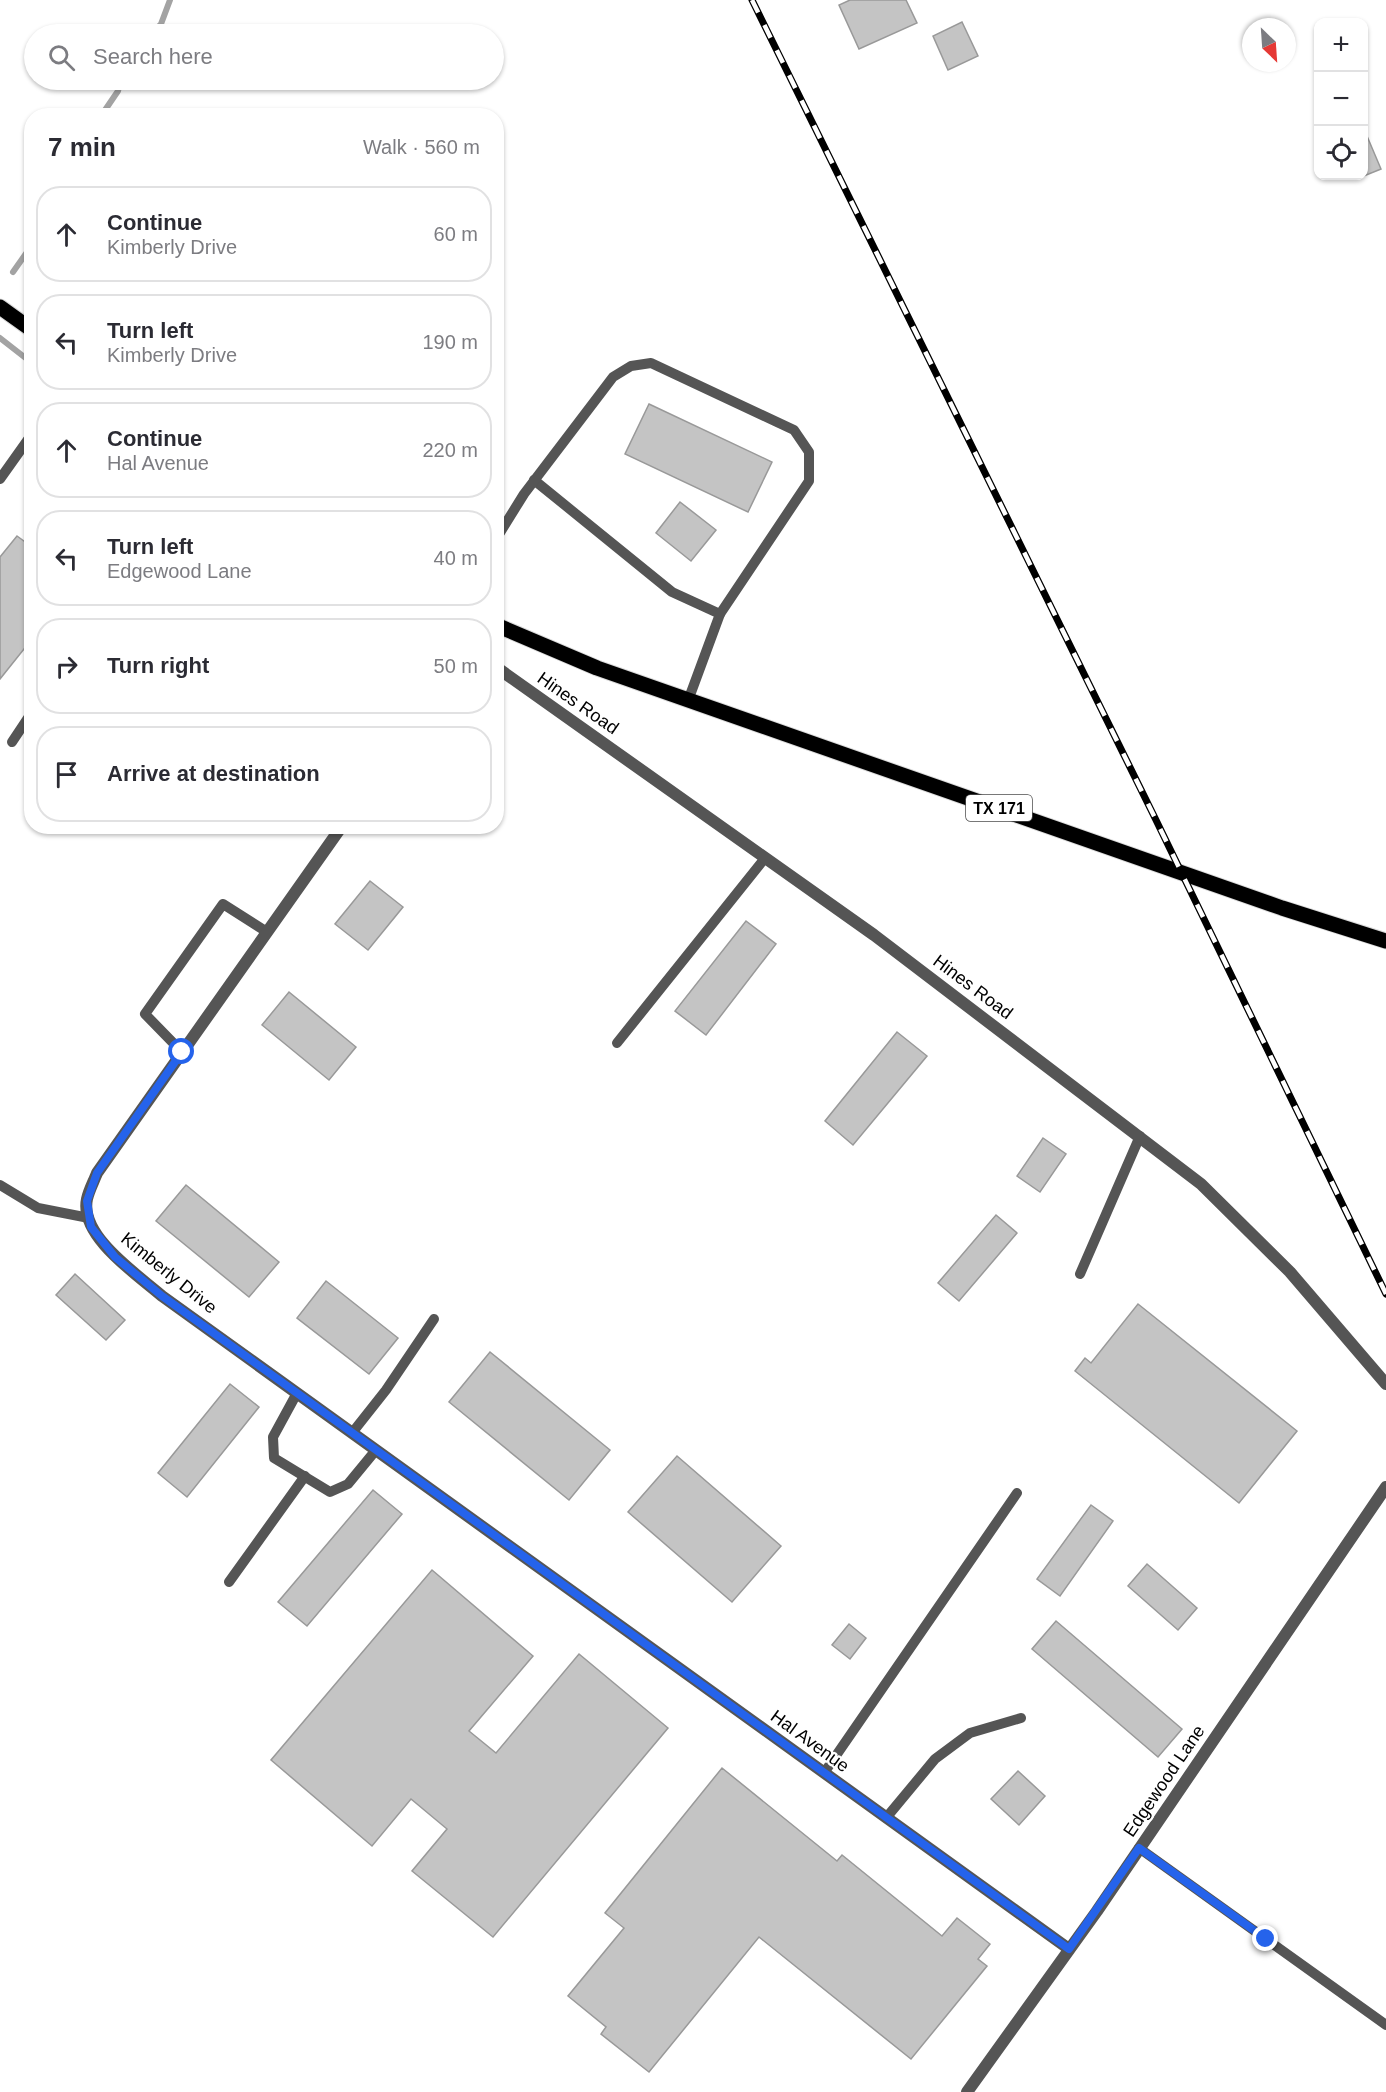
<!DOCTYPE html>
<html lang="en">
<head>
<meta charset="utf-8">
<style>
	:root { --surface:#fff; --page:#f7f7f7; --text:#2b2b33; --muted:#7c7c81; --line:#e1e1e2 }
	body { margin:0; font-family:Arial,sans-serif; background:var(--page); color:var(--text) }
	.controls { position:absolute; right:18px; top:18px; display:grid; overflow:hidden; border-radius:12px; box-shadow:0 2px 4px #0004 }
	.controls button { width:54px; height:54px; display:grid; place-items:center; padding:0; border:0; border-bottom:2px solid var(--line); background:var(--surface); color:var(--text); font:30px sans-serif }
	.compass { position:absolute; left:1242px; top:18px; width:54px; height:54px; border-radius:50%; background:var(--surface); box-shadow:0 2px 4px #0004; rotate:155deg }
	.stop { position:absolute; width:18px; height:18px; margin:-14px; border:4px solid #2563eb; border-radius:50%; background:#fff }
	.stop.end { background:#2563eb; border-color:#fff; box-shadow:0 2px 6px #0008 }
	.list { margin:0; padding:0; list-style:none }
	h2 { display:flex; justify-content:space-between; align-items:center; height:78px; margin:0; padding:0 24px; font-size:26px }
	h2 small { font-size:20px; font-weight:400; color:var(--muted) }
	.list li { display:grid; grid-template-columns:39px 1fr auto; gap:18px; align-items:center; box-sizing:border-box; height:96px; margin:0 12px 12px; padding:0 12px; border:2px solid var(--line); border-radius:24px }
	.list b { display:block; font-size:22px; white-space:nowrap }
	.list p { margin:0; font-size:20px; white-space:nowrap; color:var(--muted) }
	.list em { font-size:20px; font-style:normal; color:var(--muted) }
	.icon { flex:none; width:33px; height:33px; fill:none; stroke:currentColor; stroke-width:2; stroke-linecap:round; stroke-linejoin:round }
	.map { position:relative; flex:none; width:1386px; height:2092px; overflow:hidden }
	.search { position:absolute; background:var(--surface); box-shadow:0 2px 4px #0004; left:24px; top:24px; width:480px; height:66px; display:flex; align-items:center; gap:15px; box-sizing:border-box; padding:0 21px; border-radius:33px; color:var(--muted); font-size:22px }
	.panel { position:absolute; background:var(--surface); box-shadow:0 2px 4px #0004; left:24px; top:108px; width:480px; height:726px; border-radius:24px }
	.map>svg:first-child { display:block }
</style>
</head>
<body>
<div class="map">
<svg width="1386" height="2092" viewBox="0 0 1386 2092">
	<rect width="100%" height="100%" fill="#fff"/>
	<g fill="none" stroke-linecap="round" stroke-linejoin="round">
		<g stroke="#a3a3a3" stroke-width="6">
			<polyline points="151,34 161,24 170,0"/>
			<polyline points="101,116 118,91 121,80"/>
			<polyline points="13,272 32,245"/>
			<polyline points="0,338 32,363"/>
		</g>
	</g>
	<g fill="#c4c4c4" stroke="#999" stroke-width="1.5">
		<polygon points="850,0 906,0 917,23 859,49 839,5"/>
		<polygon points="962,22 978,56 948,70 933,36"/>
		<polygon points="1364,129 1381,169 1364,176"/>
		<polygon points="649,404 772,462 748,512 625,454"/>
		<polygon points="680,502 716,530 691,561 656,533"/>
		<polygon points="17,536 32,547 32,639 0,679 0,557"/>
		<polygon points="370,881 403,907 368,950 335,924"/>
		<polygon points="746,921 776,944 706,1035 675,1011"/>
		<polygon points="289,992 356,1047 329,1080 262,1025"/>
		<polygon points="897,1032 927,1056 853,1145 825,1121"/>
		<polygon points="1043,1138 1066,1154 1040,1192 1017,1176"/>
		<polygon points="186,1185 279,1262 249,1297 156,1221"/>
		<polygon points="996,1215 1017,1233 959,1301 938,1283"/>
		<polygon points="75,1274 125,1320 106,1340 56,1295"/>
		<polygon points="326,1281 398,1338 369,1374 297,1318"/>
		<polygon points="1138,1304 1297,1431 1239,1503 1075,1371 1085,1358 1091,1363"/>
		<polygon points="490,1352 610,1450 569,1500 449,1402"/>
		<polygon points="230,1384 259,1407 187,1497 158,1473"/>
		<polygon points="677,1456 781,1546 732,1602 628,1512"/>
		<polygon points="373,1490 402,1514 307,1626 278,1602"/>
		<polygon points="1091,1505 1113,1521 1060,1596 1037,1579"/>
		<polygon points="1147,1564 1197,1608 1178,1630 1128,1586"/>
		<polygon points="432,1570 533,1656 469,1731 496,1753 579,1654 668,1728 493,1937 412,1871 447,1829 411,1799 372,1846 271,1760"/>
		<polygon points="1056,1621 1182,1729 1158,1757 1032,1649"/>
		<polygon points="849,1624 866,1638 850,1659 832,1645"/>
		<polygon points="722,1768 837,1861 842,1855 942,1936 957,1918 990,1944 978,1959 987,1966 911,2059 759,1937 649,2072 601,2034 606,2027 568,1996 624,1928 605,1913"/>
		<polygon points="1018,1771 1045,1796 1019,1825 991,1799"/>
	</g>
	<g fill="none" stroke-linecap="round" stroke-linejoin="round">
		<defs>
			<g id="primary">
				<polyline points="0,307 32,330"/>
				<polyline points="496,625 597,668 1282,908 1386,941"/>
			</g>
		</defs>
		<use href="#primary" stroke="#dbdbdb" stroke-width="17"/>
		<g stroke="#555" stroke-width="10">
			<polyline points="0,479 32,434"/>
			<polyline points="534,480 672,592 720,614 689,698"/>
			<polyline points="496,539 524,494 613,377 631,366 651,363 794,430 809,452 809,481 720,614"/>
			<polyline points="12,742 32,712"/>
			<polyline points="617,1043 765,858"/>
			<polyline points="182,1052 145,1014 223,904 267,932"/>
			<polyline points="0,1185 38,1208 89,1218"/>
			<polyline points="1080,1274 1140,1136"/>
			<polyline points="297,1393 273,1437 274,1458 330,1492 348,1484 376,1450"/>
			<polyline points="352,1433 386,1390 434,1319"/>
			<polyline points="229,1582 305,1476"/>
			<polyline points="824,1773 1017,1493"/>
			<polyline points="886,1818 935,1759 970,1733 1021,1718"/>
			<polyline points="1139,1848 1386,2025"/>
		</g>
		<g stroke="#555" stroke-width="12">
			<polyline points="496,667 874,935 1201,1184 1290,1272 1386,1384"/>
			<path d="M342,826L97,1173C94,1181 89,1190 87,1199C79,1236 138,1275 162,1296L1069,1949"/>
			<polyline points="967,2092 1097,1911 1386,1487"/>
		</g>
		<use href="#primary" stroke="#000" stroke-width="15"/>
		<defs>
			<polyline id="rail" points="752,0 1155,818 1386,1294"/>
		</defs>
		<use href="#rail" stroke="#000" stroke-width="7"/>
		<use href="#rail" stroke="#fff" stroke-width="4.5" stroke-dasharray="14" stroke-linecap="butt"/>
	</g>
	<g fill="none" stroke-linecap="round" stroke-linejoin="round">
		<polyline stroke="#2563eb" stroke-width="8" points="182,1052 97,1173 87,1201 91,1227 115,1257 162,1296 297,1393 1069,1949 1139,1848 1266,1939"/>
	</g>
	<g text-anchor="middle" dominant-baseline="central" stroke-width="4.5" stroke-linejoin="round" paint-order="stroke">
		<rect fill="#fff" stroke="#4c4c4c" stroke-width="1.5" x="966" y="795" width="66" height="26" rx="4.5"/>
		<g font-size="16" font-weight="bold" fill="#000">
			<text x="999" y="808">TX 171</text>
		</g>
		<g font-size="18" fill="#000" stroke="#fff">
			<text transform="translate(578 703) rotate(35)">Hines Road</text>
			<text transform="translate(973 987) rotate(37)">Hines Road</text>
			<text transform="translate(169 1273) rotate(39)">Kimberly Drive</text>
			<text transform="translate(810 1741) rotate(36)">Hal Avenue</text>
			<text transform="translate(1164 1781) rotate(-56)">Edgewood Lane</text>
		</g>
	</g>
</svg>
<div class="controls">
<button>+</button>
<button>−</button>
<button><svg class="icon" aria-label="locate" viewBox="0 0 24 24"><circle cx="12" cy="12" r="6"/><path d="M12 2v4M12 18v4M2 12h4M18 12h4"/></svg></button>
</div>
<svg class="compass" viewBox="-18 -18 36 36"><path d="M0-13l5 13h-10z" fill="#e53935"/><path d="M0 13l5-13h-10z" fill="#7c7c81"/></svg>
<div class="stop" style="left:182px;top:1052px"></div>
<div class="stop end" style="left:1266px;top:1939px"></div>
<div class="search"><svg class="icon" aria-label="search" viewBox="0 0 24 24"><circle cx="10" cy="10" r="6"/><path d="M15 15l6 6"/></svg>Search here</div>
<section class="panel">
<h2>7 min<small>Walk · 560 m</small></h2>
<ul class="list">
<li><svg class="icon" aria-label="ahead" viewBox="0 0 24 24"><path d="M12 20V5M6 11l6-6 6 6"/></svg><div><b>Continue</b><p>Kimberly Drive</p></div><em>60 m</em></li>
<li><svg class="icon" aria-label="left" viewBox="0 0 24 24"><path d="M17 20v-9H6M10 6l-5 5 5 5"/></svg><div><b>Turn left</b><p>Kimberly Drive</p></div><em>190 m</em></li>
<li><svg class="icon" aria-label="ahead" viewBox="0 0 24 24"><path d="M12 20V5M6 11l6-6 6 6"/></svg><div><b>Continue</b><p>Hal Avenue</p></div><em>220 m</em></li>
<li><svg class="icon" aria-label="left" viewBox="0 0 24 24"><path d="M17 20v-9H6M10 6l-5 5 5 5"/></svg><div><b>Turn left</b><p>Edgewood Lane</p></div><em>40 m</em></li>
<li><svg class="icon" aria-label="right" viewBox="0 0 24 24"><path d="M7 20v-9h11M14 6l5 5-5 5"/></svg><div><b>Turn right</b></div><em>50 m</em></li>
<li><svg class="icon" aria-label="arrive" viewBox="0 0 24 24"><path d="M6 21V4h12l-3 4 3 4H6"/></svg><div><b>Arrive at destination</b></div></li>
</ul>
</section>
</div>
</body>
</html>
